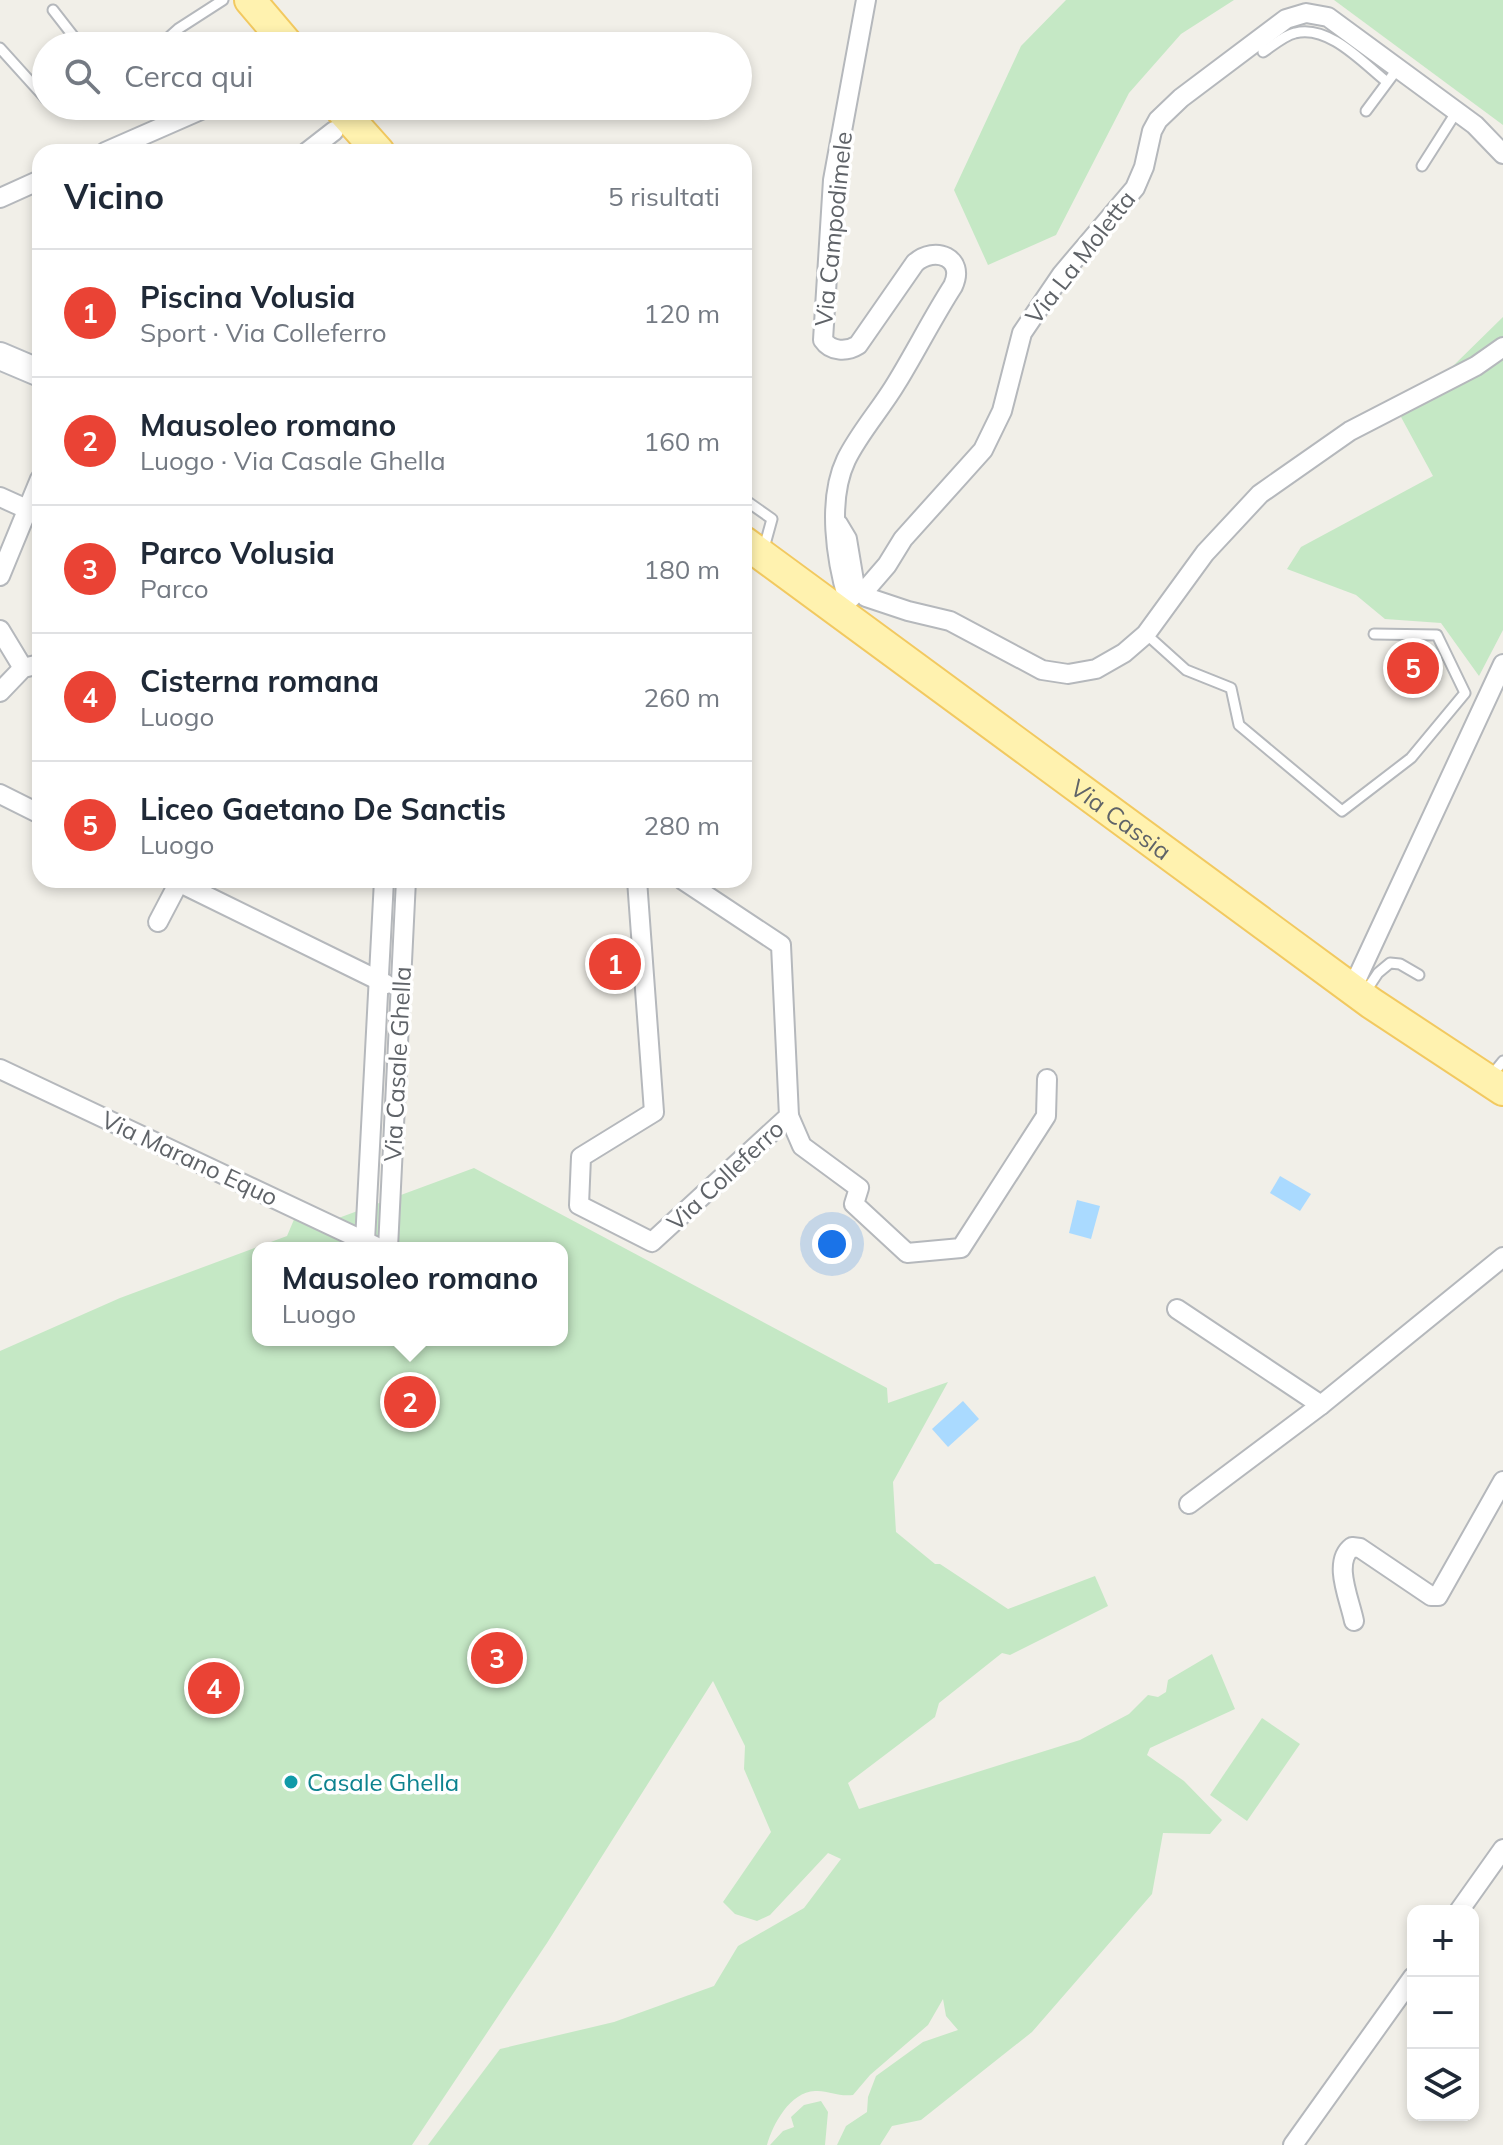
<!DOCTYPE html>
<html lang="it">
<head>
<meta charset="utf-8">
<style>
	:root { --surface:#fff; --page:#f6f6f7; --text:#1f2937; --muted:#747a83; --line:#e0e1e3; --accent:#ea4335 }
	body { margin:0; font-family:Mulish,sans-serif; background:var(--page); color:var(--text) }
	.controls { position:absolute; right:24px; bottom:24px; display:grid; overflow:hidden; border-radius:16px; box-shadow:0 4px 12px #0003 }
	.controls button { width:72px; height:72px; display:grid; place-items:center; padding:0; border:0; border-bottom:2px solid var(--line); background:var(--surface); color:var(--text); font:40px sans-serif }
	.you { position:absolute; left:832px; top:1244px; width:28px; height:28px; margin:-20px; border:6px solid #fff; border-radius:50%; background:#1a73e8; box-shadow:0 0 0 12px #1a73e833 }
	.badge { display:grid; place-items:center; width:52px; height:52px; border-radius:50%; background:var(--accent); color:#fff; font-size:26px; font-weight:700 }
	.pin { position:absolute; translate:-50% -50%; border:4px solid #fff; box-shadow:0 2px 8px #0006 }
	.popup { position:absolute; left:252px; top:1242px; width:316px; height:104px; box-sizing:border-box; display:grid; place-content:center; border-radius:16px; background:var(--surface); filter:drop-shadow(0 2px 6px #0005); font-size:26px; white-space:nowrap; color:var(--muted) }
	.popup b { font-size:30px; color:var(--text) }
	.popup::after { content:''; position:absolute; left:50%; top:100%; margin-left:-16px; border:16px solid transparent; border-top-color:var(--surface) }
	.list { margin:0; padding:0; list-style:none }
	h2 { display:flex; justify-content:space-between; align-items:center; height:104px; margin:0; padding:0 32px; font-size:34px }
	h2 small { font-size:26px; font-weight:400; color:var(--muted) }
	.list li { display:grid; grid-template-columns:52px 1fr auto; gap:24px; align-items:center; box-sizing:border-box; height:128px; padding:0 32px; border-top:2px solid var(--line) }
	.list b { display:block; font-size:30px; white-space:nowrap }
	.list p { margin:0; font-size:26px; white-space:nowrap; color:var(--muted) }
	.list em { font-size:26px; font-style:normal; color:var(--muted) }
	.icon { flex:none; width:44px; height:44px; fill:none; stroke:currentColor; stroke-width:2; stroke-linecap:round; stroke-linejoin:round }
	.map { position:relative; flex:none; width:1503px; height:2145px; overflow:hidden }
	.search { position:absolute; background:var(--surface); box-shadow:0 4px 12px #0003; left:32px; top:32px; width:720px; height:88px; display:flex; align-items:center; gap:20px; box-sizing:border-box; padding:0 28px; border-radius:44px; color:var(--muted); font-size:30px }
	.panel { position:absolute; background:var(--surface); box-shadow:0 4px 12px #0003; left:32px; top:144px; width:720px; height:744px; border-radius:24px }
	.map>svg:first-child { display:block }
</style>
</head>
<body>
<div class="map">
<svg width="1503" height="2145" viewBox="0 0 1503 2145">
	<rect width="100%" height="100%" fill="#f1efe8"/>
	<g fill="#c5e8c5" fill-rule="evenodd">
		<polygon points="1066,0 1234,0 1181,34 1129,93 1056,235 988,265 954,190 1021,46"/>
		<polygon points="1334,0 1503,0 1503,125"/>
		<polygon points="1503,317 1503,630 1479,676 1441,623 1385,619 1356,595 1287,569 1301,547 1433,476 1401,417"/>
		<path d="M474,1168L887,1388L888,1403L948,1382L893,1482L896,1532L935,1564H940L1008,1609L1095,1576L1108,1606L1010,1655L1002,1653L939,1703L935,1717L848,1783L859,1809L1080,1740L1129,1714L1148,1695L1158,1697L1166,1692L1168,1680L1212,1654L1235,1709L1150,1748L1147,1755L1184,1781L1222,1820L1210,1834L1163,1833L1152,1894L1032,2032L921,2120L892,2126L880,2145H837L846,2126L867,2112L868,2097L876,2076L923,2042L958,2030L946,2016L943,1999L928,2025L870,2075L853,2095C838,2097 828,2090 815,2091C790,2092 773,2124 767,2145H428L500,2049L614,2022L714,1986L738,1946L804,1908L841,1859L828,1853L770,1915L757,1921L735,1914L723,1902L771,1832L744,1769L745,1746L713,1681L547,1943L412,2145H0V1351L120,1298L287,1236L298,1210L325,1223ZM258,1248H562V1340H258Z"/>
		<polygon points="1262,1718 1300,1744 1247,1821 1210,1795"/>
		<polygon points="821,2101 828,2112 825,2145 770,2145 783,2131 794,2127 791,2117 804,2105"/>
	</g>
	<g fill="#aadaff">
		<polygon points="1280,1176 1311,1194 1300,1211 1270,1193"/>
		<polygon points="1077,1200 1100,1206 1091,1239 1069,1233"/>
		<polygon points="963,1401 979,1419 948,1447 932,1429"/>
	</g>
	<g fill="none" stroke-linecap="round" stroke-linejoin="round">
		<defs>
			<g id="lane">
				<polyline points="53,10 81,46"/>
				<polyline points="159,46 178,29 223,0"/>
				<polyline points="0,48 46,99"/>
				<path d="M1263,52C1272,46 1285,35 1295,33C1329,24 1364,64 1387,82"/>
				<polyline points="1366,111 1398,68"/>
				<polyline points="1422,166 1457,111"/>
				<polyline points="745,500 772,519 764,548"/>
				<polyline points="1146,634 1186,670 1231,688 1239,725 1342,811 1411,758 1465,693 1437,635 1374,634"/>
				<polyline points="1364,994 1378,973 1390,963 1400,964 1419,975"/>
				<polyline points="1490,1077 1503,1061"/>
			</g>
			<g id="street">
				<polyline points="105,152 210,106"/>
				<polyline points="307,152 334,131"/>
				<polyline points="0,198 40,180"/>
				<polyline points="0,497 40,515"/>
				<polyline points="838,524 847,539 856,593"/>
				<polyline points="0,576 40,479"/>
				<polyline points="866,597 908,611 950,621 1042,670 1068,674 1096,669 1124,653 1146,634 1205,553 1260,494 1350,431 1476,366 1503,347"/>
				<path d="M848,600C836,560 827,500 846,460C859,433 881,409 897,382C916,351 933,317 953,286C966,258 935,245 915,263L858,345C847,352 831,352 823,340L833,180L866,0"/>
				<polyline points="837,611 856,593 868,587 887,565 903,539 983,450 1002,411 1022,333 1062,274 1135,188 1144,167 1152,131 1158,120 1181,98 1286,19 1306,13 1328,17 1475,125 1503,154"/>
				<polyline points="0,630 23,668"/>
				<polyline points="0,692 23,668 40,664"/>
				<polyline points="0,794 40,814"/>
				<polyline points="174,880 386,984"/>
				<polyline points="637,880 654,1112 581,1157 579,1205 652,1242 789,1116 781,945 683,880"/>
				<polyline points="158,922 179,882"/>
				<polyline points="1352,989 1503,664"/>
				<polyline points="0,1069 379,1248"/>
				<polyline points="789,1116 802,1146 859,1188 854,1204 907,1253 961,1248 1046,1116 1047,1079"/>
				<polyline points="365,1241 384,880"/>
				<polyline points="388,1248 406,880"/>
				<polyline points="1177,1309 1321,1405"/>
				<polyline points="1189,1504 1321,1405 1503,1257"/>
				<path d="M1354,1621C1350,1600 1332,1562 1352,1547L1360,1548L1431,1596H1438L1503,1481"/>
				<polyline points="1459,1911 1503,1849"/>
				<polyline points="1293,2145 1413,1977"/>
			</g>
			<polyline id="secondary" points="0,356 40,373"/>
			<g id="primary">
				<polyline points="250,0 289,46"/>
				<polyline points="338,106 379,152"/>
				<path id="s1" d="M744,542L1371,1003L1503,1090"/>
			</g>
		</defs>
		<use href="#lane" stroke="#b5b8bc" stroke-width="13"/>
		<use href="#street" stroke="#b5b8bc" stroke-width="22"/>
		<use href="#secondary" stroke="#b6babf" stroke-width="30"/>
		<use href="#primary" stroke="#f2c960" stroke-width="34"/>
		<use href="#lane" stroke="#fff" stroke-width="9"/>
		<use href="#street" stroke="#fff" stroke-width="18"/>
		<use href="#secondary" stroke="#fff" stroke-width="26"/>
		<use href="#primary" stroke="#fff2af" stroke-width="30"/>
	</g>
	<circle fill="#0f9aa8" stroke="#fff" stroke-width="3" cx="291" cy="1782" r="8"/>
	<g text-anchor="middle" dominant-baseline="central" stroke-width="7" stroke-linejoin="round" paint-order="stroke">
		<g font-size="24" fill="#5f6368" stroke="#fff">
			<text transform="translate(833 229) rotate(-84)">Via Campodimele</text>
			<text transform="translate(1080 257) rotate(-52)">Via La Moletta</text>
			<text stroke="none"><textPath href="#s1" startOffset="468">Via Cassia</textPath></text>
			<text transform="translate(397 1064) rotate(-87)">Via Casale Ghella</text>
			<text transform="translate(190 1158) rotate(25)">Via Marano Equo</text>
			<text transform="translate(725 1175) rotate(-43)">Via Colleferro</text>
		</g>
		<g font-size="24" fill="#0d838f" stroke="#fff" text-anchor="start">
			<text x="307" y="1782">Casale Ghella</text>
		</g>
	</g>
</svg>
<div class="controls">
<button>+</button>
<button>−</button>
<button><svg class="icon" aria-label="layers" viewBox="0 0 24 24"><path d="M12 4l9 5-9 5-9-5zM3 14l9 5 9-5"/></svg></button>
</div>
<div class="you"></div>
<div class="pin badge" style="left:615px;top:964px">1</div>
<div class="pin badge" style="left:410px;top:1402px">2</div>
<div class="popup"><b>Mausoleo romano</b>Luogo</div>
<div class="pin badge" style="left:497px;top:1658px">3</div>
<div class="pin badge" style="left:214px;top:1688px">4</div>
<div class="pin badge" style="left:1413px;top:668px">5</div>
<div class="search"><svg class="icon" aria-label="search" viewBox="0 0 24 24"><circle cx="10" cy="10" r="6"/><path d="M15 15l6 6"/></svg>Cerca qui</div>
<section class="panel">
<h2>Vicino<small>5 risultati</small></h2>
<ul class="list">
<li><span class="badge">1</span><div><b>Piscina Volusia</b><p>Sport · Via Colleferro</p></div><em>120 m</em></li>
<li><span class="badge">2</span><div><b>Mausoleo romano</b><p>Luogo · Via Casale Ghella</p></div><em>160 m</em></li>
<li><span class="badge">3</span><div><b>Parco Volusia</b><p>Parco</p></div><em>180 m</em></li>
<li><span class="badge">4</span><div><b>Cisterna romana</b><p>Luogo</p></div><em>260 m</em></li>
<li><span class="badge">5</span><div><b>Liceo Gaetano De Sanctis</b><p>Luogo</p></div><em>280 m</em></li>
</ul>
</section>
</div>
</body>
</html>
